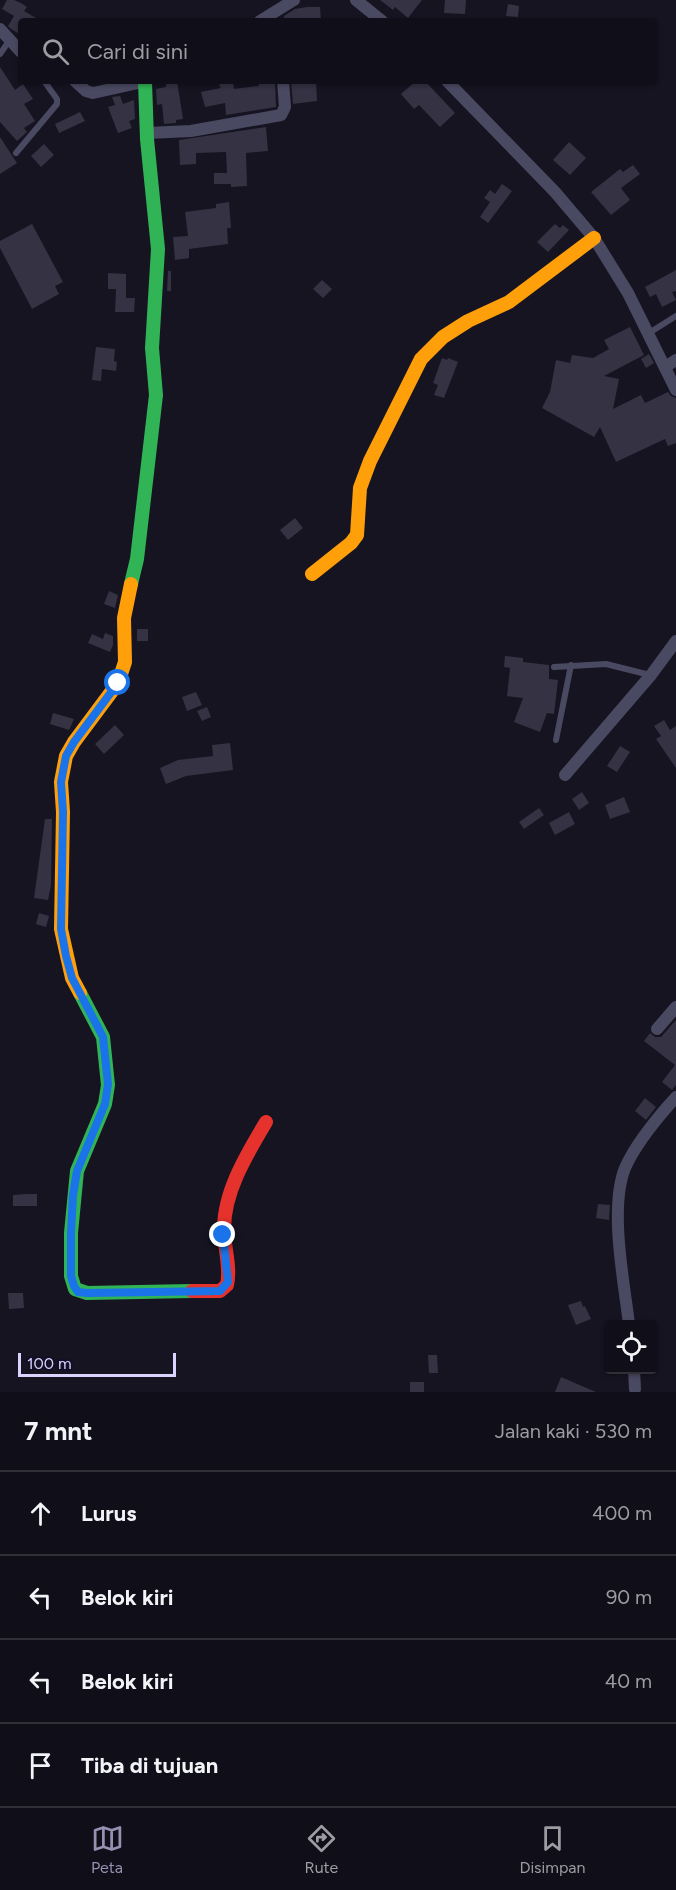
<!DOCTYPE html>
<html lang="id">
<head>
<meta charset="utf-8">
<style>
	:root { --surface:#100f19; --page:#1e1d26; --text:#f1f3f6; --muted:#9c9ca2; --line:#302f38; --accent:#9591b1 }
	body { margin:0; font-family:Figtree,sans-serif; background:var(--page); color:var(--text) }
	.controls { position:absolute; right:18px; bottom:18px; display:grid; overflow:hidden; border-radius:6px; box-shadow:0 2px 4px #0004 }
	.controls button { width:54px; height:54px; display:grid; place-items:center; padding:0; border:0; border-bottom:2px solid var(--line); background:var(--surface); color:var(--text); font:30px sans-serif }
	.scale { position:absolute; left:18px; bottom:15px; width:158px; box-sizing:border-box; padding-left:6px; border:3px solid #d9d4ff; border-top:0; font-size:16px; line-height:21px; white-space:nowrap; color:#d9d4ff; -webkit-text-stroke:4px #130f26; paint-order:stroke }
	.stop { position:absolute; width:18px; height:18px; margin:-14px; border:4px solid #1a73e8; border-radius:50%; background:#fff }
	.stop.end { background:#1a73e8; border-color:#fff; box-shadow:0 2px 6px #0008 }
	.list { margin:0; padding:0; list-style:none }
	h2 { display:flex; justify-content:space-between; align-items:center; height:78px; margin:0; padding:0 24px; font-size:26px }
	h2 small { font-size:20px; font-weight:400; color:var(--muted) }
	.list li { display:grid; grid-template-columns:39px 1fr auto; gap:18px; align-items:center; box-sizing:border-box; height:84px; padding:0 24px; border-top:2px solid var(--line) }
	.list b { display:block; font-size:22px; white-space:nowrap }
	.list em { font-size:20px; font-style:normal; color:var(--muted) }
	.icon { flex:none; width:33px; height:33px; fill:none; stroke:currentColor; stroke-width:2; stroke-linecap:round; stroke-linejoin:round }
	.map { position:relative; flex:none; width:676px; height:1392px; overflow:hidden }
	.search { position:absolute; background:var(--surface); box-shadow:0 2px 4px #0004; left:18px; right:18px; top:18px; height:66px; display:flex; align-items:center; gap:15px; box-sizing:border-box; padding:0 21px; border-radius:6px; color:var(--muted); font-size:22px }
	.sheet { height:414px; background:var(--surface) }
	nav { display:flex; justify-content:space-around; align-items:center; box-sizing:border-box; height:84px; border-top:2px solid var(--line); background:var(--surface); font-size:16px; color:var(--muted) }
	nav a { display:grid; justify-items:center; gap:3px }
	nav .on { color:var(--accent) }
	.map>svg:first-child { display:block }
</style>
</head>
<body>
<div class="map">
<svg width="676" height="1392" viewBox="0 0 676 1392">
	<rect width="100%" height="100%" fill="#161421"/>
	<g fill="#343243">
		<polygon points="7,0 14,0 21,3 27,7 24,11 41,21 21,21 21,35 11,29 8,26 14,16 2,9"/>
		<polygon points="380,0 422,0 408,18 395,7 393,10"/>
		<polygon points="445,0 466,0 465,14 444,13"/>
		<polygon points="508,4 519,6 518,17 506,16"/>
		<polygon points="307,7 320,7 321,21 284,20 284,16 295,9"/>
		<polygon points="0,67 15,90 23,84 33,99 24,104 35,121 24,128 27,132 17,141 0,122"/>
		<polygon points="166,81 177,81 183,119 176,120 176,123 164,124 162,104 157,105 156,89 166,87"/>
		<polygon points="217,81 233,81 234,89 259,86 258,81 275,81 276,107 226,115 225,103 205,107 201,92 221,88"/>
		<polygon points="291,81 316,81 317,101 293,104"/>
		<polygon points="416,81 425,81 455,113 440,127 419,105 414,109 401,94"/>
		<polygon points="120,96 123,104 134,100 135,119 129,121 132,128 118,133 108,107 115,105 112,97"/>
		<polygon points="80,112 85,121 59,133 55,124"/>
		<polygon points="266,127 268,151 246,153 247,186 231,187 231,184 214,184 214,173 227,173 226,152 196,153 196,164 180,165 179,140"/>
		<polygon points="0,137 17,163 0,174"/>
		<polygon points="569,142 586,158 570,175 553,160"/>
		<polygon points="44,144 54,155 41,167 31,156"/>
		<polygon points="633,165 640,174 621,188 630,200 611,215 591,192 620,169 623,172"/>
		<polygon points="502,184 512,191 488,223 480,217 490,202 484,198 490,190 495,194"/>
		<polygon points="229,202 231,228 227,228 228,244 189,249 189,258 175,260 173,237 188,236 185,212 216,208 216,204"/>
		<polygon points="32,224 63,282 55,286 59,294 32,309 0,248 0,241"/>
		<polygon points="555,224 560,228 563,225 569,230 548,252 537,242"/>
		<polygon points="676,270 676,291 672,292 676,300 662,307 656,294 650,297 645,287"/>
		<polygon points="168,271 171,271 171,291 167,291"/>
		<polygon points="108,273 126,274 126,298 135,298 134,312 115,312 116,289 108,289"/>
		<polygon points="322,280 332,289 323,298 313,289"/>
		<polygon points="630,327 644,355 604,376 619,379 613,409 641,395 645,403 668,392 671,396 676,398 676,443 668,446 665,439 616,462 600,427 594,437 542,408 550,392 556,360 570,363 572,355 593,358 609,349 604,340"/>
		<polygon points="96,347 115,349 114,361 117,362 116,371 102,369 101,381 92,380"/>
		<polygon points="649,354 654,363 646,368 641,359"/>
		<polygon points="442,358 447,360 448,358 458,362 444,398 434,395 438,385 433,383"/>
		<polygon points="295,518 303,528 288,540 280,530"/>
		<polygon points="109,591 118,595 115,608 104,604"/>
		<rect x="137" y="629" width="11" height="12"/>
		<polygon points="105,633 113,636 113,645 110,652 88,643 92,634 103,639"/>
		<polygon points="505,656 523,658 523,662 549,665 549,679 558,680 554,714 547,713 540,732 514,722 523,698 507,696 510,668 504,667"/>
		<polygon points="196,692 202,705 187,711 182,697"/>
		<polygon points="207,707 211,717 202,721 197,711"/>
		<polygon points="53,713 74,719 69,730 50,724"/>
		<polygon points="664,720 670,730 676,726 676,768 656,739 661,736 654,726"/>
		<polygon points="115,725 124,735 104,754 95,744"/>
		<polygon points="230,743 233,770 186,776 166,784 160,768 178,760 213,756 212,745"/>
		<polygon points="620,746 630,752 617,772 607,766"/>
		<polygon points="582,792 589,803 579,810 572,799"/>
		<polygon points="624,797 630,812 610,819 605,805"/>
		<polygon points="539,808 544,815 524,829 519,822"/>
		<polygon points="569,812 575,824 555,835 549,823"/>
		<polygon points="45,819 52,819 51,885 48,900 34,898"/>
		<polygon points="39,913 49,916 46,927 36,924"/>
		<polygon points="676,1020 676,1085 672,1090 662,1082 675,1065 644,1041 650,1033 655,1037 661,1037"/>
		<polygon points="645,1098 656,1107 646,1120 635,1111"/>
		<polygon points="26,1194 37,1194 37,1206 13,1206 13,1195"/>
		<polygon points="598,1204 610,1205 609,1220 596,1218"/>
		<polygon points="8,1293 23,1293 24,1308 9,1309"/>
		<polygon points="581,1301 583,1307 585,1306 591,1319 576,1325 568,1305"/>
		<polygon points="428,1355 437,1355 438,1373 429,1373"/>
		<polygon points="561,1377 596,1392 555,1392"/>
		<rect x="410" y="1382" width="14" height="10"/>
	</g>
	<g fill="none" stroke-linecap="round" stroke-linejoin="round">
		<g stroke="#4a4962" stroke-width="6">
			<polyline points="0,54 9,41"/>
			<polyline points="16,153 57,104 57,99 44,81"/>
			<polyline points="649,333 676,316"/>
			<polyline points="554,667 606,664 650,675"/>
			<polyline points="556,740 571,665"/>
		</g>
		<g stroke="#4a4962" stroke-width="12">
			<polyline points="356,0 382,21"/>
			<polyline points="260,21 294,0"/>
			<polyline points="0,29 21,52"/>
			<polyline points="75,81 86,91 93,93 147,81"/>
			<polyline points="447,81 555,192 594,238 628,293 676,390"/>
			<polyline points="147,133 191,131 281,115 285,107 283,81"/>
			<polyline points="665,367 676,360"/>
			<polyline points="565,775 651,675 676,641"/>
			<polyline points="657,1029 676,1007"/>
			<path d="M629,1324C624,1282 609,1208 625,1168C636,1143 657,1118 676,1097"/>
			<polyline points="634,1370 635,1389"/>
		</g>
		<g stroke="#30b455" stroke-width="14">
			<polyline points="131,584 137,559 156,395 152,348 158,249 147,139 145,82"/>
			<polyline points="80,993 103,1037 108,1085 105,1104 77,1171 71,1233 71,1276 75,1289 87,1293 192,1291"/>
		</g>
		<g stroke="#ff9f0a" stroke-width="14">
			<polyline points="312,574 351,543 357,535 360,488 370,461 421,359 443,337 468,321 509,302 594,238"/>
			<polyline points="80,993 72,978 61,929 63,812 61,782 66,756 74,742 118,683 125,662 124,618 131,584"/>
		</g>
		<path stroke="#e5322d" stroke-width="14" d="M192,1291H220L227,1285C231,1267 224,1248 224,1229C224,1191 247,1154 266,1122"/>
	</g>
	<g fill="none" stroke-linecap="round" stroke-linejoin="round">
		<polyline stroke="#1a73e8" stroke-width="8" points="118,683 74,742 66,756 61,782 63,812 61,929 66,956 72,978 103,1037 108,1084 105,1104 77,1171 73,1195 71,1233 71,1276 74,1286 78,1292 87,1293 220,1291 228,1282 223,1235"/>
	</g>
</svg>
<div class="controls">
<button><svg class="icon" aria-label="locate" viewBox="0 0 24 24"><circle cx="12" cy="12" r="6"/><path d="M12 2v4M12 18v4M2 12h4M18 12h4"/></svg></button>
</div>
<div class="scale">100 m</div>
<div class="stop" style="left:118px;top:683px"></div>
<div class="stop end" style="left:223px;top:1235px"></div>
<div class="search"><svg class="icon" aria-label="search" viewBox="0 0 24 24"><circle cx="10" cy="10" r="6"/><path d="M15 15l6 6"/></svg>Cari di sini</div>
</div>
<section class="sheet">
<h2>7 mnt<small>Jalan kaki · 530 m</small></h2>
<ul class="list">
<li><svg class="icon" aria-label="ahead" viewBox="0 0 24 24"><path d="M12 20V5M6 11l6-6 6 6"/></svg><div><b>Lurus</b></div><em>400 m</em></li>
<li><svg class="icon" aria-label="left" viewBox="0 0 24 24"><path d="M17 20v-9H6M10 6l-5 5 5 5"/></svg><div><b>Belok kiri</b></div><em>90 m</em></li>
<li><svg class="icon" aria-label="left" viewBox="0 0 24 24"><path d="M17 20v-9H6M10 6l-5 5 5 5"/></svg><div><b>Belok kiri</b></div><em>40 m</em></li>
<li><svg class="icon" aria-label="arrive" viewBox="0 0 24 24"><path d="M6 21V4h12l-3 4 3 4H6"/></svg><div><b>Tiba di tujuan</b></div></li>
</ul>
</section>
<nav>
<a class="on"><svg class="icon" aria-label="map" viewBox="0 0 24 24"><path d="M3 6l6-2 6 2 6-2v14l-6 2-6-2-6 2zM9 4v14M15 6v14"/></svg>Peta</a>
<a><svg class="icon" aria-label="directions" viewBox="0 0 24 24"><path d="M12 3l9 9-9 9-9-9zM9 14v-3h6M13 9l2 2-2 2"/></svg>Rute</a>
<a><svg class="icon" aria-label="saved" viewBox="0 0 24 24"><path d="M7 4h10v16l-5-4-5 4z"/></svg>Disimpan</a>
</nav>
</body>
</html>
